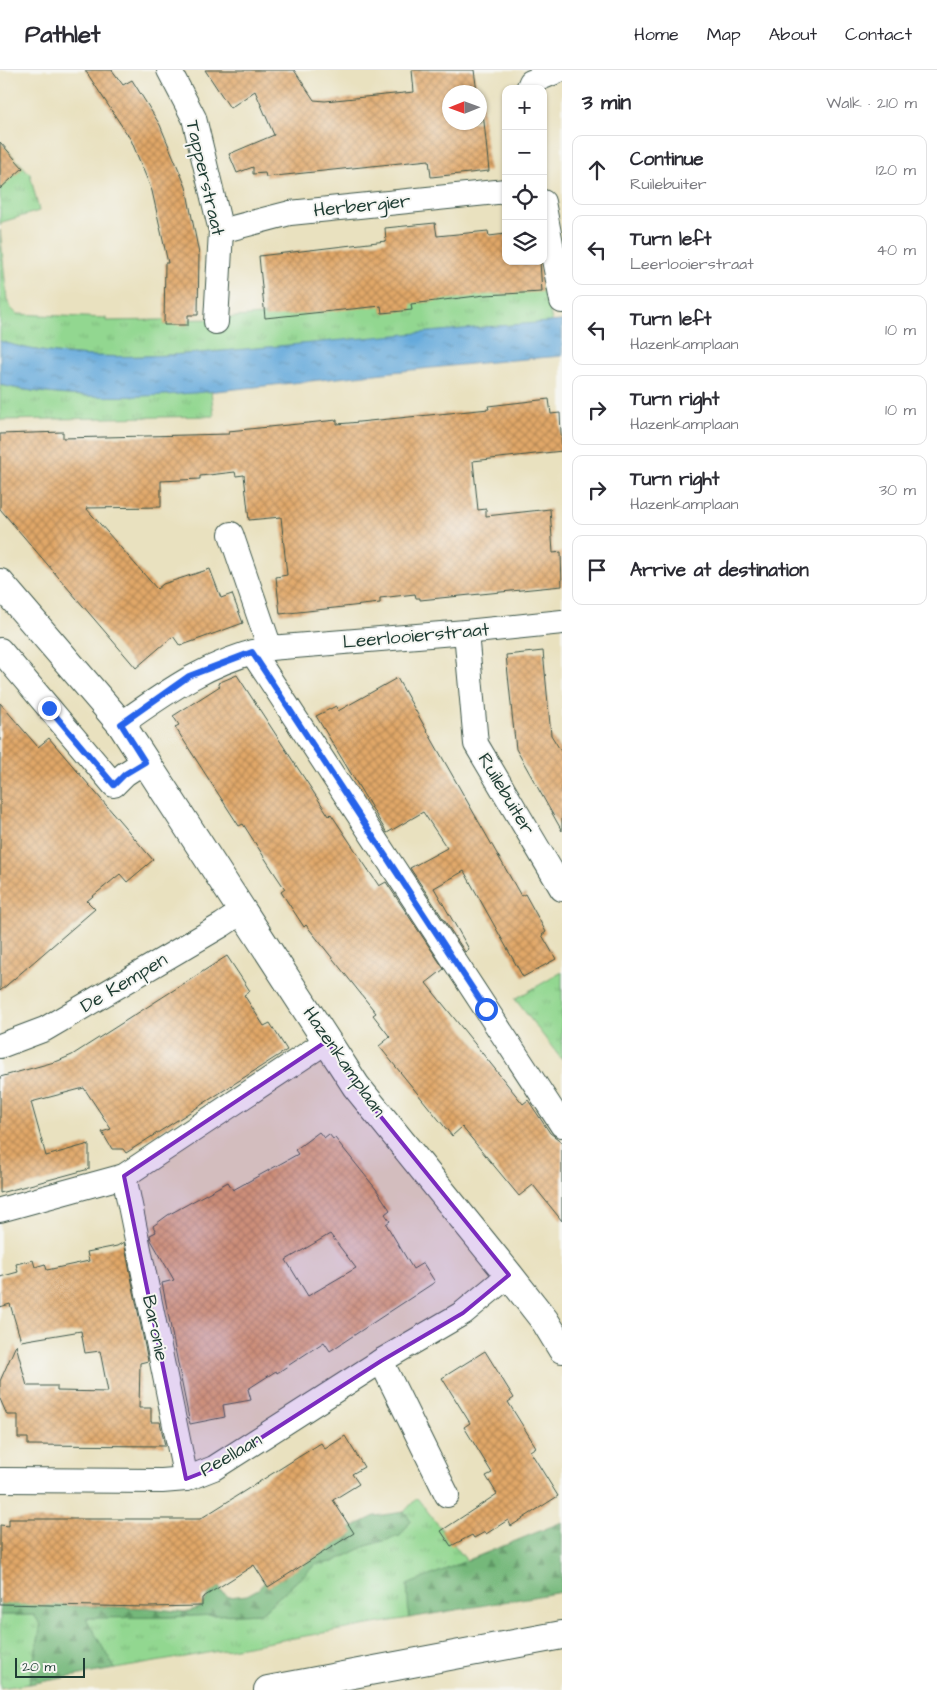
<!DOCTYPE html>
<html lang="en">
<head>
<meta charset="utf-8">
<style>
	:root { --surface:#fff; --page:#f7f7f7; --text:#2b2b33; --muted:#7c7c81; --line:#e1e1e2 }
	body { margin:0; font-family:"Architects Daughter",sans-serif; background:var(--page); color:var(--text) }
	.controls { position:absolute; right:15px; top:15px; display:grid; overflow:hidden; border-radius:10px; box-shadow:0 1px 4px #0004 }
	.controls button { width:45px; height:45px; display:grid; place-items:center; padding:0; border:0; border-bottom:1px solid var(--line); background:var(--surface); color:var(--text); font:25px sans-serif }
	.compass { position:absolute; left:442px; top:15px; width:45px; height:45px; border-radius:50%; background:var(--surface); box-shadow:0 1px 4px #0004; rotate:269deg }
	.scale { position:absolute; left:15px; bottom:12px; width:70px; box-sizing:border-box; padding-left:5px; border:2px solid #1f3d34; border-top:0; font-size:14px; line-height:18px; white-space:nowrap; color:#1f3d34; -webkit-text-stroke:4px #f6f6f2; paint-order:stroke }
	.stop { position:absolute; width:15px; height:15px; margin:-11px; border:4px solid #2563eb; border-radius:50%; background:#fff }
	.stop.end { background:#2563eb; border-color:#fff; box-shadow:0 1px 5px #0008 }
	.list { margin:0; padding:0; list-style:none }
	h2 { display:flex; justify-content:space-between; align-items:center; height:65px; margin:0; padding:0 20px; font-size:21px }
	h2 small { font-size:16px; font-weight:400; color:var(--muted) }
	.list li { display:grid; grid-template-columns:32px 1fr auto; gap:15px; align-items:center; box-sizing:border-box; height:70px; margin:0 10px 10px; padding:0 10px; border:1px solid var(--line); border-radius:10px }
	.list b { display:block; font-size:19px; white-space:nowrap }
	.list p { margin:0; font-size:16px; white-space:nowrap; color:var(--muted) }
	.list em { font-size:16px; font-style:normal; color:var(--muted) }
	.icon { flex:none; width:28px; height:28px; fill:none; stroke:currentColor; stroke-width:2; stroke-linecap:round; stroke-linejoin:round }
	.map { position:relative; flex:none; width:562px; height:1620px; overflow:hidden }
	header { display:flex; align-items:center; gap:30px; box-sizing:border-box; height:70px; padding:0 25px; background:var(--surface); border-bottom:1px solid var(--line) }
	header strong { font-size:24px }
	nav { display:flex; gap:28px; margin-inline-start:auto; font-size:18px }
	main { display:flex }
	aside { flex:1; background:var(--surface) }
	.map>svg:first-child { display:block }
</style>
</head>
<body>
<header>
<strong>Pathlet</strong>
<nav><a>Home</a><a>Map</a><a>About</a><a>Contact</a></nav>
</header>
<main>
<div class="map">
<svg width="562" height="1620" viewBox="0 0 562 1620">
	<defs>
		<pattern id="grass-tufts" width="24" height="20" patternUnits="userSpaceOnUse" patternTransform="scale(1.25)"><rect width="24" height="20" fill="#92d790"/><path d="M3 7l-1-3M5 7V3M7 7l1-3M15 17l-1-3M17 17v-4M19 17l1-3" fill="none" stroke="#7db97d"/></pattern>
		<pattern id="forest-firs" width="22" height="20" patternUnits="userSpaceOnUse" patternTransform="scale(1.25)"><rect width="22" height="20" fill="#75b87a"/><path d="M5 1l3.5 6h-7zM16 11l3.5 6h-7z" fill="#5f9765"/></pattern>
		<pattern id="water-ripples" width="26" height="14" patternUnits="userSpaceOnUse" patternTransform="scale(1.25)"><rect width="26" height="14" fill="#66aadb"/><path d="M2 4q2-2 4 0t4 0M15 11q2-2 4 0t4 0" fill="none" stroke="#538cb2"/></pattern>
		<pattern id="building-cross-hatch" width="8" height="8" patternUnits="userSpaceOnUse" patternTransform="scale(1.25)"><rect width="8" height="8" fill="#e1a768"/><path d="M0 0l8 8M0 8l8-8" fill="none" stroke="#b68956"/></pattern>
	</defs>
	<rect width="100%" height="100%" fill="#f6f6f2"/>
	<filter id="ink" filterUnits="userSpaceOnUse"><feTurbulence type="fractalNoise" baseFrequency=".02" numOctaves="2"/><feDisplacementMap in="SourceGraphic" scale="10" xChannelSelector="R" yChannelSelector="G"/><feConvolveMatrix kernelMatrix="1 2 1 2 8 2 1 2 1" color-interpolation-filters="sRGB"/></filter>
	<filter id="wash" filterUnits="userSpaceOnUse"><feTurbulence type="fractalNoise" baseFrequency=".0096" numOctaves="4" result="noise"/><feDisplacementMap in="SourceGraphic" scale="20" xChannelSelector="R" yChannelSelector="G"/><feGaussianBlur stdDeviation="1.12" result="paint"/><feColorMatrix in="noise" values="0 0 0 0 0 0 0 0 0 0 0 0 0 0 0 0 0 1.4 0 .05"/><feComposite in="paint" operator="in"/></filter>
	<g filter="url(#wash)">
		<rect width="100%" height="100%" fill="#e9e1bf"/>
		<g fill="url(#grass-tufts)" stroke="#588a62">
			<polygon points="0,72 30,104 39,141 2,152 0,156"/>
			<path d="M0,160L7,230L11,238L17,244L106,248V251L214,249L378,235L545,214L552,252C458,259 364,269 270,277C190,284 77,297 0,271Z"/>
			<path d="M0,315C69,331 140,327 211,321L214,346L0,350Z"/>
			<polygon points="562,902 562,990 515,929"/>
			<polygon points="417,1428 467,1491 408,1515 409,1548 115,1599 85,1548 168,1547 261,1543 316,1494 333,1492 366,1476 400,1466 411,1451 404,1442"/>
			<polygon points="0,1545 34,1545 41,1555 29,1614 0,1618"/>
		</g>
		<g fill="url(#forest-firs)" stroke="#4a7a57">
			<polygon points="404,1442 411,1451 400,1466 366,1476 333,1492 316,1494 261,1543 168,1547 86,1548 115,1599 29,1614 41,1555 34,1545 0,1545 0,1528 75,1536 149,1538 185,1542 199,1538 207,1529 216,1511 221,1521 229,1527 247,1525 258,1519 288,1488 375,1446"/>
			<polygon points="562,1452 562,1522 409,1548 407,1515"/>
		</g>
		<path fill="url(#water-ripples)" stroke="#427488" d="M562,251V286C469,293 376,304 283,314C189,324 93,336 0,315V271C76,297 188,284 268,277C366,268 464,258 562,251Z"/>
		<g id="blocks">
			<g fill="url(#building-cross-hatch)" fill-rule="evenodd">
				<polygon points="85,0 112,0 123,15 132,10 160,55 186,117 199,184 198,245 188,245 188,255 164,255 165,193 168,193 152,121 131,70"/>
				<path d="M205,0H294L314,30L325,31L414,22L412,0H474L477,22H481L489,101L431,107L429,90L266,107L265,103L253,104V97L237,103L229,84L274,65L255,21L230,38ZM450,22H480V52H450Z"/>
				<polygon points="0,72 23,98 0,119"/>
				<polygon points="435,153 437,166 488,161 489,166 506,164 506,191 540,191 542,222 485,225 411,234 412,240 382,243 381,236 265,248 259,186 386,171 385,158"/>
				<polygon points="549,329 551,344 560,343 562,381 473,391 478,440 486,439 486,446 550,439 553,483 561,482 562,516 420,530 420,528 416,528 415,524 380,528 380,533 280,544 276,507 287,505 281,447 249,450 244,405 236,406 235,402 200,406 200,409 161,411 161,437 86,438 157,519 163,514 210,499 221,528 232,524 243,553 180,576 173,566 136,598 0,439 0,364 63,362 63,368 229,364 228,361 249,359 337,350 337,354 349,353 489,339 488,336"/>
				<polygon points="543,581 551,665 562,683 562,761 516,679 512,644 506,585"/>
				<polygon points="237,605 329,746 331,744 379,816 386,812 444,899 426,913 523,1034 528,1030 550,1063 562,1072 562,1151 533,1115 519,1126 462,1057 452,1066 379,976 390,967 373,945 376,943 306,855 304,857 281,822 285,819 275,804 243,754 239,756 175,657 179,655 173,646 220,616 218,613"/>
				<polygon points="397,608 521,826 525,824 546,862 542,865 556,889 523,907 464,801 434,818 469,879 465,882 410,798 447,778 423,742 387,763 316,646 336,636 338,641"/>
				<polygon points="0,633 38,677 49,668 153,790 127,812 120,804 87,831 95,839 0,921"/>
				<polygon points="227,886 250,921 244,925 264,956 270,953 287,980 126,1083 123,1079 112,1079 102,1062 111,1059 84,1018 31,1032 46,1086 89,1074 89,1099 0,1123 0,1007 58,991 72,985"/>
				<path d="M319,1062L324,1068L329,1064L333,1069L335,1068L376,1119L390,1140L385,1144L390,1151L386,1154L413,1199L423,1193L435,1212L330,1281L324,1272L277,1303L276,1301L248,1319L251,1330L223,1335L225,1347L190,1354L162,1213L174,1210L151,1170L150,1165L156,1162L153,1156L168,1145L228,1112L233,1120L298,1084L295,1080ZM330,1164L356,1198L308,1226L286,1190Z"/>
				<polygon points="124,1172 148,1291 140,1293 139,1338 151,1338 151,1352 160,1352 165,1376 28,1375 28,1368 18,1368 18,1345 7,1345 0,1329 0,1311 16,1275 27,1316 57,1316 57,1321 108,1322 100,1281 85,1283 81,1261 21,1271 10,1234 0,1237 0,1207 18,1202 16,1194 33,1190 35,1197 45,1194 47,1200 89,1191 87,1182 117,1176"/>
				<polygon points="485,1281 514,1328 508,1332 536,1377 530,1381 558,1426 511,1456 508,1450 486,1464 485,1462 474,1468 472,1465 451,1476 441,1461 497,1424 486,1406 492,1403 464,1357 470,1353 442,1308"/>
				<polygon points="345,1366 364,1397 352,1404 359,1414 333,1430 354,1463 268,1517 254,1495 202,1528 202,1536 147,1537 0,1534 0,1455 9,1456 9,1449 200,1449 321,1373 325,1379"/>
			</g>
		</g>
	</g>
	<g filter="url(#ink)">
		<use href="#blocks" fill-opacity="0" stroke="#3d5649" stroke-width="1"/>
		<g fill="none" stroke-linecap="round" stroke-linejoin="round">
			<defs>
				<g id="minor">
					<polyline points="169,0 194,48 221,161 216,252"/>
					<polyline points="528,19 531,12 560,0"/>
					<polyline points="543,132 562,231"/>
					<polyline points="221,161 290,143 506,121"/>
					<polyline points="231,464 270,578"/>
					<polyline points="466,562 476,674 562,819"/>
					<polyline points="0,580 114,715 125,704 145,691"/>
					<polyline points="252,582 562,1055"/>
					<path d="M121,654C169,620 211,590 270,578L466,562L562,552"/>
					<polyline points="0,976 45,959 222,855 243,841"/>
					<polyline points="124,1106 186,1409"/>
					<polyline points="0,1140 124,1106 327,971"/>
					<polyline points="381,1291 447,1425"/>
					<polyline points="0,1410 162,1411 186,1409 214,1398 381,1291 463,1243 509,1205"/>
				</g>
				<g id="tertiary">
					<polyline points="0,513 121,654 356,1016 509,1205 545,1251 562,1279"/>
					<polyline points="268,1620 562,1565"/>
				</g>
			</defs>
			<use href="#minor" stroke="#3d5649" stroke-width="26"/>
			<use href="#tertiary" stroke="#3d5649" stroke-width="30"/>
			<use href="#minor" stroke="#fff" stroke-width="24"/>
			<use href="#tertiary" stroke="#fff" stroke-width="28"/>
		</g>
	</g>
	<g fill="none" stroke-linecap="round" stroke-linejoin="round" filter="url(#ink)">
		<polyline stroke="#2563eb" stroke-width="6" points="49,638 114,715 125,704 145,692 121,654 189,606 252,582 486,939"/>
	</g>
	<path fill="#7b2cbf" fill-opacity="0.2" stroke="#7b2cbf" stroke-width="4" stroke-linejoin="round" d="M327,971L356,1016L509,1205L463,1243L381,1291L214,1398L186,1409L124,1106Z"/>
	<g text-anchor="middle" dominant-baseline="central" stroke-width="4" stroke-linejoin="round" paint-order="stroke">
		<g font-size="19" fill="#1f3d34" stroke="#f6f6f2">
			<text transform="translate(205 108) rotate(77)">Tapperstraat</text>
			<text transform="translate(362 136) rotate(-6)">Herbergier</text>
			<text transform="translate(416 566) rotate(-5)">Leerlooierstraat</text>
			<text transform="translate(506 724) rotate(59)">Ruilebuiter</text>
			<text transform="translate(124 913) rotate(-31)">De Kempen</text>
			<text transform="translate(344 992) rotate(55)">Hazenkamplaan</text>
			<text transform="translate(155 1258) rotate(78)">Baronie</text>
			<text transform="translate(231 1385) rotate(-30)">Peellaan</text>
		</g>
	</g>
</svg>
<div class="controls">
<button>+</button>
<button>−</button>
<button><svg class="icon" aria-label="locate" viewBox="0 0 24 24"><circle cx="12" cy="12" r="6"/><path d="M12 2v4M12 18v4M2 12h4M18 12h4"/></svg></button>
<button><svg class="icon" aria-label="layers" viewBox="0 0 24 24"><path d="M12 4l9 5-9 5-9-5zM3 14l9 5 9-5"/></svg></button>
</div>
<svg class="compass" viewBox="-18 -18 36 36"><path d="M0-13l5 13h-10z" fill="#e53935"/><path d="M0 13l5-13h-10z" fill="#7c7c81"/></svg>
<div class="scale">20 m</div>
<div class="stop" style="left:486px;top:939px"></div>
<div class="stop end" style="left:49px;top:638px"></div>
</div>
<aside>
<h2>3 min<small>Walk · 210 m</small></h2>
<ul class="list">
<li><svg class="icon" aria-label="ahead" viewBox="0 0 24 24"><path d="M12 20V5M6 11l6-6 6 6"/></svg><div><b>Continue</b><p>Ruilebuiter</p></div><em>120 m</em></li>
<li><svg class="icon" aria-label="left" viewBox="0 0 24 24"><path d="M17 20v-9H6M10 6l-5 5 5 5"/></svg><div><b>Turn left</b><p>Leerlooierstraat</p></div><em>40 m</em></li>
<li><svg class="icon" aria-label="left" viewBox="0 0 24 24"><path d="M17 20v-9H6M10 6l-5 5 5 5"/></svg><div><b>Turn left</b><p>Hazenkamplaan</p></div><em>10 m</em></li>
<li><svg class="icon" aria-label="right" viewBox="0 0 24 24"><path d="M7 20v-9h11M14 6l5 5-5 5"/></svg><div><b>Turn right</b><p>Hazenkamplaan</p></div><em>10 m</em></li>
<li><svg class="icon" aria-label="right" viewBox="0 0 24 24"><path d="M7 20v-9h11M14 6l5 5-5 5"/></svg><div><b>Turn right</b><p>Hazenkamplaan</p></div><em>30 m</em></li>
<li><svg class="icon" aria-label="arrive" viewBox="0 0 24 24"><path d="M6 21V4h12l-3 4 3 4H6"/></svg><div><b>Arrive at destination</b></div></li>
</ul>
</aside>
</main>
</body>
</html>
